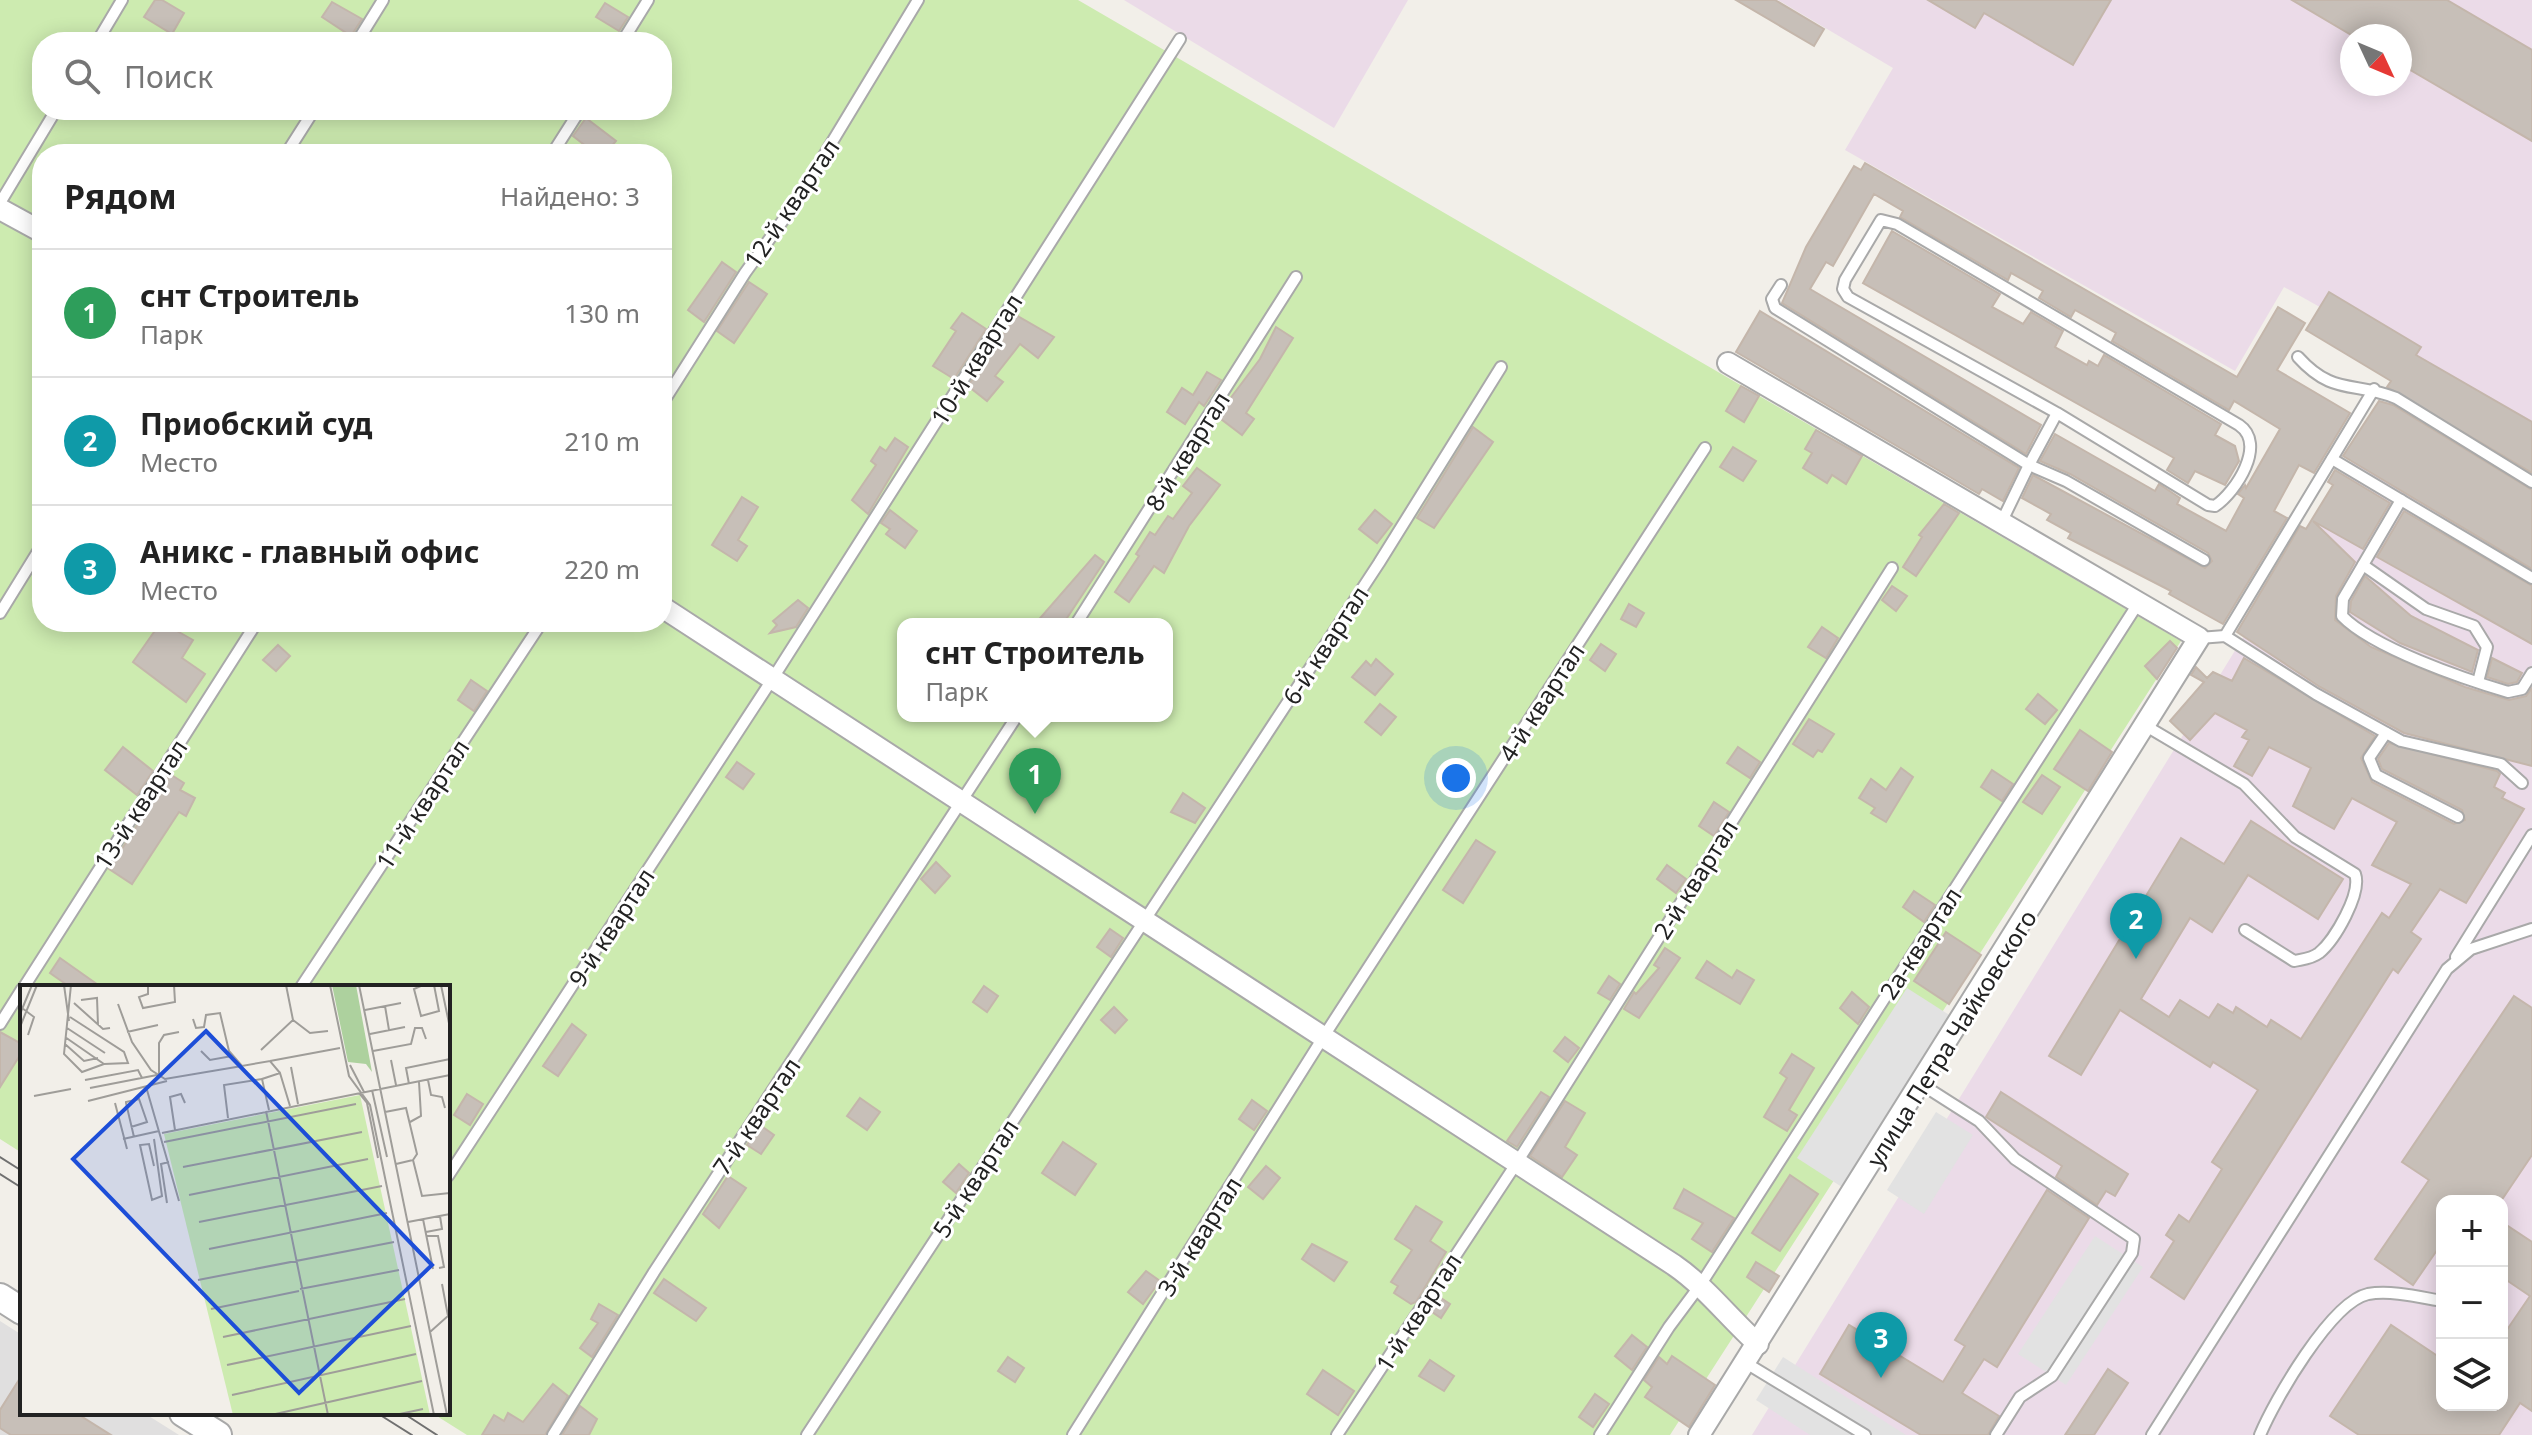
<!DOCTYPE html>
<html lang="ru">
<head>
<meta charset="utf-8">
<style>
	:root { --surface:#fff; --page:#f6f6f6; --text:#222; --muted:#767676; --line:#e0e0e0; --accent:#1a73e8 }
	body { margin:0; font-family:"Noto Sans",sans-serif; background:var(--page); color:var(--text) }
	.controls { position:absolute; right:24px; bottom:24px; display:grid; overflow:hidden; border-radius:16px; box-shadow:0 4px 20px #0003 }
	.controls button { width:72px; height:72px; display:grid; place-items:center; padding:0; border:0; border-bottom:2px solid var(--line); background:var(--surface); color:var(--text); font:40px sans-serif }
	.compass { position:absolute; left:2340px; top:24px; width:72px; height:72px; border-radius:50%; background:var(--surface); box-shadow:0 4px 20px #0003; rotate:134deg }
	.you { position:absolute; left:1456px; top:778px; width:28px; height:28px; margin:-20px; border:6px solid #fff; border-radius:50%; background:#1a73e8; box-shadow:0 0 0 12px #1a73e833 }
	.badge { display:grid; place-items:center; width:52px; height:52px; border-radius:50%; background:var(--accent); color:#fff; font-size:26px; font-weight:700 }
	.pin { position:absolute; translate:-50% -66px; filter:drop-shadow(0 2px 4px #0008) }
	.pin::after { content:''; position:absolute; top:42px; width:28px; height:24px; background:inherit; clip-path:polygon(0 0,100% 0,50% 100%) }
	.popup { position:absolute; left:897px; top:618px; width:276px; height:104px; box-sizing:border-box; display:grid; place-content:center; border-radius:16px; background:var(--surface); filter:drop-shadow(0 2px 6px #0005); font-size:26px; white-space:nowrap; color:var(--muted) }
	.popup b { font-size:30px; color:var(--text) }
	.popup::after { content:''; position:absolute; left:50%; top:100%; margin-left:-16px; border:16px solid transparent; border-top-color:var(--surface) }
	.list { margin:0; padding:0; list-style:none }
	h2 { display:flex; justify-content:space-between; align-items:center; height:104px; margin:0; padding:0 32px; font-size:34px }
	h2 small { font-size:26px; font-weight:400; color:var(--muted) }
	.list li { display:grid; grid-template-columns:52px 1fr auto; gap:24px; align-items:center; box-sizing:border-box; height:128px; padding:0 32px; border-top:2px solid var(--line) }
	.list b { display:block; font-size:30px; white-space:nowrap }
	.list p { margin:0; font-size:26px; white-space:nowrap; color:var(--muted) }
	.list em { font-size:26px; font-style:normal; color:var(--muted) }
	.icon { flex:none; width:44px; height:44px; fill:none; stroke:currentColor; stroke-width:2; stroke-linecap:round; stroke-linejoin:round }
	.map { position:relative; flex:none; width:2532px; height:1435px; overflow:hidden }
	.search { position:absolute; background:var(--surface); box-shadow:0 4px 20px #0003; left:32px; top:32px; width:640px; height:88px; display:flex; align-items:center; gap:20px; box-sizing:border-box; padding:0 28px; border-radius:32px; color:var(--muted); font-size:30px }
	.panel { position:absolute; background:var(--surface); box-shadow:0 4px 20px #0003; left:32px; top:144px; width:640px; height:488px; border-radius:32px }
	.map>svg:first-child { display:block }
</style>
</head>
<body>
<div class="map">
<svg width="2532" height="1435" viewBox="0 0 2532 1435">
	<rect width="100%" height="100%" fill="#f2efe9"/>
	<polygon fill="#e0dfdf" points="0,1321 22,1335 22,1413 144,1413 179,1435 0,1435"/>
	<g fill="#ebdbe8" fill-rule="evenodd">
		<polygon points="1124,0 1408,0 1334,128"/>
		<path d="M1778,0H2532V1435H1752L2414,360L2284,287L2235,371L1845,150L1893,68ZM2352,36H2400V84H2352ZM2442,1201H2502V1405H2442Z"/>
	</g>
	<path fill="#cdebb0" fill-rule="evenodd" d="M0,0H1078L2181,641L1670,1435H467L432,1413H448V987H22V1153L0,1139ZM42,42H662V110H42ZM42,154H662V622H42ZM903,624H1167V716H903Z"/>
	<g fill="#e2e2e2">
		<polygon points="1907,988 1954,1018 1845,1189 1797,1158"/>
		<polygon points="1936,1112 1973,1135 1924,1214 1887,1190"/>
		<polygon points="2095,1236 2143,1267 2066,1385 2018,1354"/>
		<polygon points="1783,1357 1906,1435 1810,1435 1756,1400"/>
	</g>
	<g fill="#c7bfb8" stroke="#c4b6ab" stroke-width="2">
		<polygon points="155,0 162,0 184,13 172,34 144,17"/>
		<polygon points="1736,0 1775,0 1824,29 1814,46"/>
		<polygon points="1928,0 2111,0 2073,65 1984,13 1975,28"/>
		<polygon points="2292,0 2447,0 2532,50 2532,141 2400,64 2400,36 2353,36"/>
		<polygon points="332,2 362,19 351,36 322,17"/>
		<polygon points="605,3 628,17 619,31 596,17"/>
		<polygon points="586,118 616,141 605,154 596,154 573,136"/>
		<polygon points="1865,163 2237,377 2278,307 2305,323 2277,370 2350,413 2314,473 2299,465 2274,511 2287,518 2223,624 2169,594 2171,591 2068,538 2071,533 2047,520 2051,514 2022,498 2033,475 2205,568 2212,561 2208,553 2070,474 2040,461 2055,434 2155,491 2159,484 2180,498 2177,504 2226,531 2244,498 2238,494 2245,485 2246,488 2280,429 2234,401 2229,410 2112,341 2116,333 2075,310 2071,317 2039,298 2043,291 2011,273 2008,280 1900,217 1903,211 1874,194 1833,266 1826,262 1810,289 2041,425 2026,454 1782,303 1806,247 1854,166 1861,170"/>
		<polygon points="1892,231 2000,294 1992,307 2023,324 2031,312 2063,331 2055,347 2087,365 2089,361 2098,366 2104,355 2221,424 2215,435 2235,446 2239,461 2225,485 2195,471 2188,483 2167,470 2174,458 1863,283"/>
		<polygon points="722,262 736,272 704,322 688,310"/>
		<polygon points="749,282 767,294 734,343 717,331"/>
		<polygon points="2329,292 2421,347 2416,355 2532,422 2532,473 2387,387 2391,381 2306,330"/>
		<polygon points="1760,311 2019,468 2003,501 1982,489 1979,494 1736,352"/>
		<polygon points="962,313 986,329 954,379 933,366 956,331 951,328"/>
		<polygon points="1016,315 1054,337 1038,358 1020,344 995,376 1003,382 987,401 968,386"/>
		<polygon points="1276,327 1293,338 1246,413 1254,419 1242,435 1217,416 1260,359"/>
		<polygon points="1207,372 1221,380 1204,406 1199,402 1185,424 1167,412 1182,388 1193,395"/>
		<polygon points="1741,386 1759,396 1744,422 1726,411"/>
		<polygon points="2379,401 2393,405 2532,490 2532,569 2343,456"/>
		<polygon points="1473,427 1493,442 1434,528 1417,518"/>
		<polygon points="1816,430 1862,456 1846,484 1832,475 1827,483 1803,468 1812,453 1805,449"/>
		<polygon points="895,438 908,447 868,514 852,500 876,465 871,461 880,447 886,451"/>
		<polygon points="1733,447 1756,461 1743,481 1720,467"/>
		<polygon points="1197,468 1220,485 1189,526 1164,573 1154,566 1129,602 1115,592 1139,556 1136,554 1150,532 1155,535 1168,516 1173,519 1192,493 1183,486"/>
		<polygon points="2335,470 2390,503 2363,549 2313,521 2355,562 2336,596 2335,620 2371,647 2465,687 2509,700 2526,696 2532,688 2532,766 2404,733 2320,687 2237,632 2300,526 2306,529 2333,485 2328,482"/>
		<polygon points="742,497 758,507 738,540 747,546 737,561 712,545"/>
		<polygon points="1944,504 1959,513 1916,576 1903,567 1922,537 1919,535"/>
		<polygon points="890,510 917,531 905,548 886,534 890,529 881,523"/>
		<polygon points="1375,510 1392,524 1377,543 1359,529"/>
		<polygon points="2404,511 2532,586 2532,644 2377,557"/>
		<polygon points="1095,555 1104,562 1063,624 1035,624"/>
		<polygon points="2365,576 2411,616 2478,650 2472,672 2400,643 2350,612 2351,601"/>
		<polygon points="1892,586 1907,596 1896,611 1882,600"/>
		<polygon points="798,600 808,608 796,627 770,633 777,625 773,621"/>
		<polygon points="1629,604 1644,613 1636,627 1621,619"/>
		<polygon points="161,622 193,640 182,658 205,674 186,702 133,662"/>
		<polygon points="1822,627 1838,638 1826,658 1808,647"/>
		<polygon points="2170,641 2177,648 2157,679 2145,666"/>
		<polygon points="1601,644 1616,654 1605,671 1590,660"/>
		<polygon points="278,645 290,656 276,671 263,660"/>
		<polygon points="2244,658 2375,736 2361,758 2372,782 2454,824 2465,820 2462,810 2382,769 2378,759 2389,743 2497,771 2500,774 2494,787 2505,793 2502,798 2524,809 2466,903 2440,889 2411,932 2421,939 2398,973 2393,969 2184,1299 2151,1277 2174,1241 2166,1235 2179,1215 2189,1222 2222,1169 2212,1162 2258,1090 2213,1062 2210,1067 2120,1010 2081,1075 2049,1056 2181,838 2224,864 2251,821 2343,879 2318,919 2248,875 2212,932 2190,918 2141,999 2169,1017 2180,1000 2209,1018 2218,1004 2233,1013 2236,1007 2267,1027 2271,1020 2301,1039 2382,913 2389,918 2411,884 2372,865 2397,822 2352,798 2334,829 2293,806 2311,768 2269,747 2252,776 2234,766 2249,740 2242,737 2247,730 2215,713 2190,740 2170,721 2204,682 2191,675 2196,667 2207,678 2213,672 2232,681"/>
		<polygon points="2492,658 2522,673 2517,682 2508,684 2487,677"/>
		<polygon points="1376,659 1393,674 1375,695 1352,677 1366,661 1371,666"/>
		<polygon points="471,680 487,691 474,711 458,700"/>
		<polygon points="2038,694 2057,710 2045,724 2026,709"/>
		<polygon points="1380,704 1396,717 1381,735 1365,722"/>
		<polygon points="1809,719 1834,734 1822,752 1818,750 1813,757 1793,744"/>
		<polygon points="2080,730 2112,752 2088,791 2054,769"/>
		<polygon points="123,747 153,771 137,795 105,770"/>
		<polygon points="1738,747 1760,762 1750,778 1727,763"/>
		<polygon points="737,762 754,774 743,789 726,777"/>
		<polygon points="1901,768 1913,777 1886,822 1871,813 1875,808 1859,798 1871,779 1886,790"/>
		<polygon points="1992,770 2013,784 2002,801 1981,787"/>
		<polygon points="170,774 184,783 180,790 195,798 186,816 179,812 132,884 109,869"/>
		<polygon points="2042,775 2060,787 2042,814 2023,802"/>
		<polygon points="1183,793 1205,808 1195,823 1171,812"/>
		<polygon points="1714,802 1729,812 1714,836 1699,826"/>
		<polygon points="1476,840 1495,852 1463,903 1443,890"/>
		<polygon points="936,862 950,876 935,893 921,879"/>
		<polygon points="1667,865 1686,879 1676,893 1657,879"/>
		<polygon points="1914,891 1935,905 1924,922 1903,907"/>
		<polygon points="1110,929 1123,938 1111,957 1097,947"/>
		<polygon points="1946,932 1981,955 1949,1004 1914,981"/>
		<polygon points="1665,948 1680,958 1639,1018 1624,1009 1634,992 1636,994 1659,968 1654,965"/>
		<polygon points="60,958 101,987 70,987 50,973"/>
		<polygon points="1707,961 1732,978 1737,970 1754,980 1740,1004 1696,978"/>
		<polygon points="1609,976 1620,984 1610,1000 1598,993"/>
		<polygon points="984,986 998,996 987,1012 973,1002"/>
		<polygon points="1852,992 1869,1007 1858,1024 1840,1008"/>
		<polygon points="2514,996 2532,1008 2532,1155 2501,1201 2442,1201 2442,1243 2413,1285 2375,1259 2429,1180 2402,1162"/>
		<polygon points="1114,1007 1127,1020 1115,1033 1101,1020"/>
		<polygon points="572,1024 586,1035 558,1076 543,1066"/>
		<polygon points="0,1032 22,1044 22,1052 0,1087"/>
		<polygon points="1565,1037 1579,1048 1568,1062 1554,1051"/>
		<polygon points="1792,1054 1814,1068 1789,1110 1797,1115 1787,1131 1764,1117 1787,1078 1780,1073"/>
		<polygon points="1541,1092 1549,1097 1517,1147 1507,1141"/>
		<polygon points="2001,1092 2128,1174 2115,1196 2106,1191 2097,1205 2056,1177 2062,1166 1986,1117"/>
		<polygon points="467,1094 483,1104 470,1125 454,1115"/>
		<polygon points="860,1098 880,1112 867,1130 847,1116"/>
		<polygon points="1252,1100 1267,1111 1254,1130 1239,1119"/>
		<polygon points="1565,1101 1585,1113 1565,1147 1577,1155 1562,1177 1530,1156"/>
		<polygon points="760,1125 774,1135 761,1154 747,1145"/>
		<polygon points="1063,1142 1096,1164 1075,1195 1042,1173"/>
		<polygon points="959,1164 969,1173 956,1193 943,1182"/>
		<polygon points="1266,1166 1280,1178 1263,1199 1248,1187"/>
		<polygon points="1790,1175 1818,1194 1780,1251 1752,1233"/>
		<polygon points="728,1176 746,1188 719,1228 703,1214"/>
		<polygon points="1684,1189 1734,1218 1712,1252 1692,1239 1703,1223 1674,1208"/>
		<polygon points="2047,1190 2089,1218 1997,1367 1984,1359 1962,1393 1999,1416 1988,1435 1921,1435 1820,1374 1849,1325 1943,1382 1965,1346 1955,1340"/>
		<polygon points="1416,1206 1442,1222 1430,1241 1446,1252 1416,1302 1411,1304 1394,1293 1398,1286 1391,1282 1412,1250 1395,1239"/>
		<polygon points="2502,1222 2532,1242 2532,1411 2520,1403 2499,1435 2359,1435 2330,1416 2391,1325 2442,1359 2442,1405 2502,1405 2502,1337 2530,1296 2502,1277"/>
		<polygon points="1312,1244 1347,1262 1334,1281 1302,1259"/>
		<polygon points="1756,1262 1779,1276 1769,1292 1747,1277"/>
		<polygon points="1146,1271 1160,1281 1143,1304 1128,1292"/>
		<polygon points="664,1279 706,1308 696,1321 654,1293"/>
		<polygon points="1438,1296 1450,1304 1441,1318 1429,1310"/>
		<polygon points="599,1304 618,1315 592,1357 580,1348 598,1323 591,1319"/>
		<polygon points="1632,1335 1647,1347 1632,1370 1615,1356"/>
		<polygon points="1672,1356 1715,1385 1689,1427 1645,1397 1652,1387 1644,1380 1659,1357 1667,1364"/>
		<polygon points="1008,1357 1024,1368 1015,1382 998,1371"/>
		<polygon points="1430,1360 1454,1376 1444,1391 1419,1376"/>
		<polygon points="2108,1369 2128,1383 2094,1435 2065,1435"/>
		<polygon points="1323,1370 1354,1391 1338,1415 1307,1394"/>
		<polygon points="22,1375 22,1413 76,1413 111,1435 11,1435 0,1428 0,1410"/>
		<polygon points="553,1384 568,1396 545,1435 482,1435 494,1415 504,1421 508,1413 523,1422"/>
		<polygon points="1595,1394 1609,1404 1593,1427 1579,1417"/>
		<polygon points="580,1406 597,1419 589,1435 562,1435"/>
	</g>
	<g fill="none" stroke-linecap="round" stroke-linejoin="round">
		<defs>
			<g id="service">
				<polyline points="97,42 122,0"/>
				<polyline points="357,42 383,0"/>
				<polyline points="622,42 648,0"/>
				<polyline points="286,154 314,110"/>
				<polyline points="552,154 580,110"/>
				<polyline points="0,203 56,110"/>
				<polyline points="1781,285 1772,299 1775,308 2029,465 2002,521"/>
				<path d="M2298,357C2333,396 2354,381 2396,398L2532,482"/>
				<polyline points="662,404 745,273 794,205 918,0"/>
				<path d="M2057,413L2208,505L2215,506C2236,492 2267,444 2239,425L1897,224L1881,220L1845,280L1843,289L1848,297L2057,413L2029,465L2066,481L2204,560"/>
				<polyline points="2332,459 2532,578"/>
				<path d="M2401,500L2343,599L2342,616C2373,648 2464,679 2508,692L2522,689L2532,673"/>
				<polyline points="2363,565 2426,609 2474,626 2487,647 2478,682"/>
				<polyline points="0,613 42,545"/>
				<polyline points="1076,624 1296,277"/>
				<polyline points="2225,636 2374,389"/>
				<polyline points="2199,638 2225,636 2316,694 2401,741 2501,764 2522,783"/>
				<path d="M2146,726L2244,784L2295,837L2355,874C2362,893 2335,940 2319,953C2311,959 2303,959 2294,961L2245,930"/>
				<polyline points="2386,733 2369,758 2376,775 2458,817"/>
				<polyline points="2456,957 2532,835"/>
				<polyline points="24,987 257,622"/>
				<polyline points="301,987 542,622"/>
				<polyline points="0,1024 22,989"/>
				<polyline points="1921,1084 1979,1121 2015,1159 2134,1239 2132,1253 2052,1376 2020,1397 1996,1435"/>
				<polyline points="448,1176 773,678 1180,39"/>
				<polyline points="1746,1363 1865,1435"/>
				<polyline points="553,1435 654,1272 1017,716"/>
				<polyline points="807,1435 1379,563 1501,367"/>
				<polyline points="1073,1435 1324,1036 1705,448"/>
				<polyline points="1337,1435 1516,1164 1892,568"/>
				<polyline points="1600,1435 1669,1327 1701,1284 2139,602"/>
				<polyline points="2152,1435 2447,969 2471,949 2532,929"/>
				<path d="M2260,1435C2274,1401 2331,1302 2368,1294C2391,1290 2419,1297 2442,1301"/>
			</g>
			<g id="minor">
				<polyline points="0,209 42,232"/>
				<path d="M662,607L1674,1265C1706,1287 1729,1318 1758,1344"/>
				<polyline points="1699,1435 2199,638 1728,363"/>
			</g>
			<g id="tertiary">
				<polyline points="0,1297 22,1311"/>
				<polyline points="183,1413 218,1435"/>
			</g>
		</defs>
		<use href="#service" stroke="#a9a9a9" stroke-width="14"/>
		<use href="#minor" stroke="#a9a9a9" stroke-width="24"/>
		<use href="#tertiary" stroke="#a9a9a9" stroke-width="30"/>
		<use href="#service" stroke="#fff" stroke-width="10"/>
		<use href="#minor" stroke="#fff" stroke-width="20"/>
		<use href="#tertiary" stroke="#fff" stroke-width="26"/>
		<g stroke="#707070" stroke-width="2">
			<polyline points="0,1157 22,1171"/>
			<polyline points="0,1174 22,1188"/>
			<polyline points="377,1413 412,1435"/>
			<polyline points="403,1413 437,1435"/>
		</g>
	</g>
	<g text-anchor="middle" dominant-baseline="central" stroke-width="6" stroke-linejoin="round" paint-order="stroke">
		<g font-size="24" fill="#222" stroke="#fff">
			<text transform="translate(791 203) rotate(-56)">12-й квартал</text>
			<text transform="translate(976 359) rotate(-58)">10-й квартал</text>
			<text transform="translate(1187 451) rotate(-58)">8-й квартал</text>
			<text transform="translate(1325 645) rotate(-57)">6-й квартал</text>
			<text transform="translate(1541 702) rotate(-57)">4-й квартал</text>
			<text transform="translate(140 804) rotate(-57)">13-й квартал</text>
			<text transform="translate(422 804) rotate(-57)">11-й квартал</text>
			<text transform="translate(1695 879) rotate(-58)">2-й квартал</text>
			<text transform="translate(611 927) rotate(-57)">9-й квартал</text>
			<text transform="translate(1920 943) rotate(-57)">2а-квартал</text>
			<text transform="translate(1951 1038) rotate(-58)">улица Петра Чайковского</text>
			<text transform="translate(756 1116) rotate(-56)">7-й квартал</text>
			<text transform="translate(975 1178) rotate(-57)">5-й квартал</text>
			<text transform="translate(1199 1236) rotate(-58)">3-й квартал</text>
			<text transform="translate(1418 1312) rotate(-57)">1-й квартал</text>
		</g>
	</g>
	<g transform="translate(20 985)">
		<rect width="430" height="430" fill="#f2efe9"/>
		<path d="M340,110L410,430H213L144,149Z" fill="#cdebb0"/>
		<path d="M312,0H336L352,87L346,79L328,77Z" fill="#add19e"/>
		<path fill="none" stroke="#9f9d99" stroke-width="2" d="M44,0L49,36M51,0L44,69L62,87L84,79M128,0V9L119,12L123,23L155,17L154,0M310,0L329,91L350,120L414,430M339,0L427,430M403,0L394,4L401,31L419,26L414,0M421,0L430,43M61,15L77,13L78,40M54,18L83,44L90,43M98,19L112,57L131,85L145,94L222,81M365,21L369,45M2,23L14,32L8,50M345,25L381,18M0,29L12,0M173,34L176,43L184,42L186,30L200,28L209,66L222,81L250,76L260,88M273,35L290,48L308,46M0,42L17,0M47,43L85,68M107,47L138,40M350,49L385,42M45,52L84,79L108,78L104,67L50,32M45,59L64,76L78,73M241,65L273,35L266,0M181,66L190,75L212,71M353,66L391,59L395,43H402L406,54M371,75L376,100M250,76L320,63M330,80L344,107M271,82L278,119M139,91V58L144,50L159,47M65,95L118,85L122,93M408,95L411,110L422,112L425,123M389,99L386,83L430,74M70,103L137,90M127,105L159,216M352,105L367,172M339,108L347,118L358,173M14,111L51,104M68,116L147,96M95,118L107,164M249,125L242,94L260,88L270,121M246,126L308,430M365,127L386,123L397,169L393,175M208,133L204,100L242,94M390,137L401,131L399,97M111,142L127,137L119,114L106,117V118L114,152M155,145L150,112L161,109L165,118M142,148L430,90M103,154L139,146M144,157L336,119M376,179L393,175L402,211L430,208M134,181L129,159L120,160L132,215L142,211L134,154M163,182L342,147M169,210L348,174M147,218L141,179L149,177M403,234L413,284M179,237L362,201M388,237L430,229M406,247L422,244L420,231M407,251H418L424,282L419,283M189,264L367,228M178,295L374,257M280,304L379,285M191,324L279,306M410,347L428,331L422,299M203,352L385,314M207,380L391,341M212,410L396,369M251,430L402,396M375,430L403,424"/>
		<path fill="#1d4ed8" fill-opacity="0.15" stroke="#1d4ed8" stroke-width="4" d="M186,46L412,280L279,408L53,174Z"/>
		<rect width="430" height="430" fill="none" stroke="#222" stroke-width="4"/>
	</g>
</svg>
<div class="controls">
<button>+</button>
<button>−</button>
<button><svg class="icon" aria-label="layers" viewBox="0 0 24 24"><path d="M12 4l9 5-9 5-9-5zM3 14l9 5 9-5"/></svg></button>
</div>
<svg class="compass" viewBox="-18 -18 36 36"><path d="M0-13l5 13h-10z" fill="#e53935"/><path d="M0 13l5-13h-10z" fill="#767676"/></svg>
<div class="you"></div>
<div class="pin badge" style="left:1035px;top:814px;background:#2e9e5b">1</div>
<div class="popup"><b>снт Строитель</b>Парк</div>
<div class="pin badge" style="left:2136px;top:959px;background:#0f9aa8">2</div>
<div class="pin badge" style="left:1881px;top:1378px;background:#0f9aa8">3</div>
<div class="search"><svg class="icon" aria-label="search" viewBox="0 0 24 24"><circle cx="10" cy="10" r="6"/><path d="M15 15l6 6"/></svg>Поиск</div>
<section class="panel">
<h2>Рядом<small>Найдено: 3</small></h2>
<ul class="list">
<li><span class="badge" style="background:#2e9e5b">1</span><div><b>снт Строитель</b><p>Парк</p></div><em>130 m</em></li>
<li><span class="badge" style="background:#0f9aa8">2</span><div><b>Приобский суд</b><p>Место</p></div><em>210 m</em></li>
<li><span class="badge" style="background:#0f9aa8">3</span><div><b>Аникс - главный офис</b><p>Место</p></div><em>220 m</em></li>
</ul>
</section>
</div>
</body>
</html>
